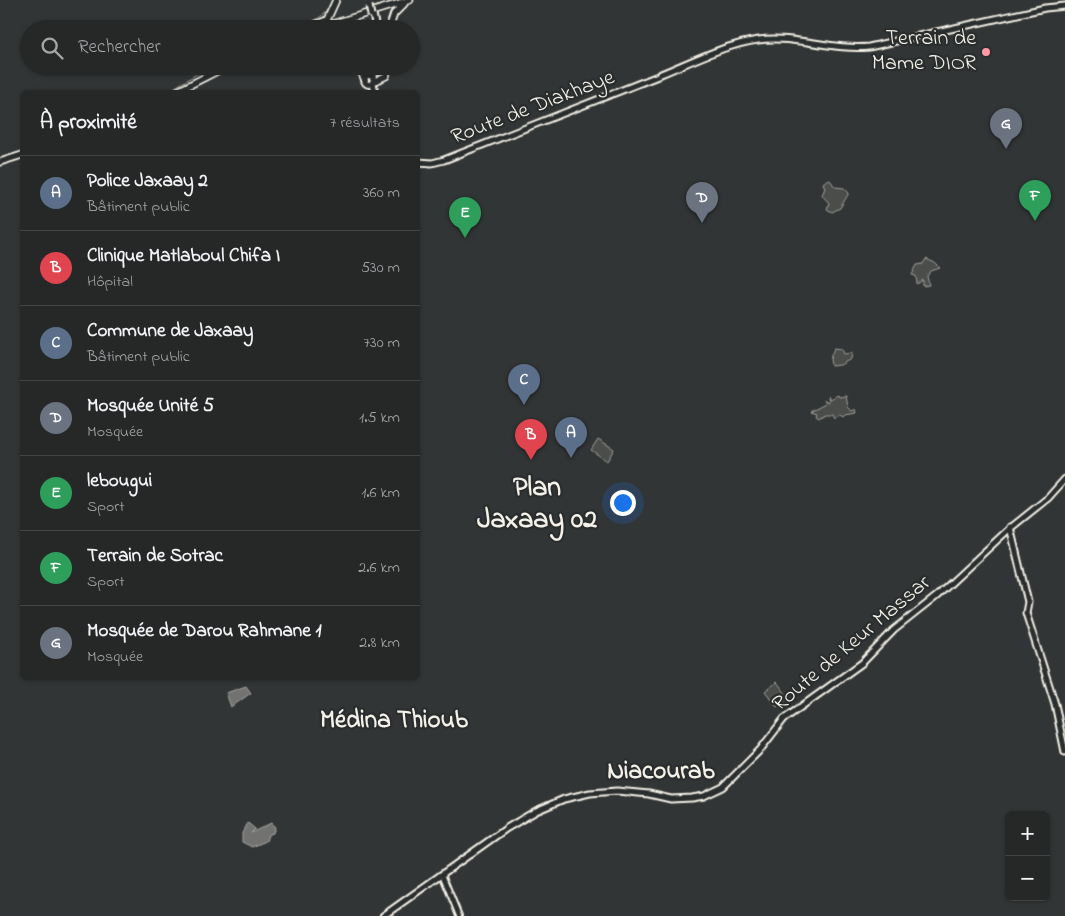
<!DOCTYPE html>
<html lang="fr">
<head>
<meta charset="utf-8">
<style>
	:root { --surface:#262828; --page:#323434; --text:#f1f3f6; --muted:#a4a6a8; --line:#424445; --accent:#ff9aa2 }
	body { margin:0; font-family:"Indie Flower",sans-serif; background:var(--page); color:var(--text) }
	.controls { position:absolute; right:15px; bottom:15px; display:grid; overflow:hidden; border-radius:8px; box-shadow:0 1px 4px #0004 }
	.controls button { width:45px; height:45px; display:grid; place-items:center; padding:0; border:0; border-bottom:1px solid var(--line); background:var(--surface); color:var(--text); font:25px sans-serif }
	.you { position:absolute; left:622px; top:502px; width:18px; height:18px; margin:-12px; border:4px solid #fff; border-radius:50%; background:#1a73e8; box-shadow:0 0 0 8px #1a73e833 }
	.badge { display:grid; place-items:center; width:32px; height:32px; border-radius:50%; background:var(--accent); color:#fff; font-size:16px; font-weight:700 }
	.pin { position:absolute; translate:-50% -41px; filter:drop-shadow(0 1px 2px #0008) }
	.pin::after { content:''; position:absolute; top:26px; width:18px; height:15px; background:inherit; clip-path:polygon(0 0,100% 0,50% 100%) }
	.list { margin:0; padding:0; list-style:none }
	h2 { display:flex; justify-content:space-between; align-items:center; height:65px; margin:0; padding:0 20px; font-size:21px }
	h2 small { font-size:16px; font-weight:400; color:var(--muted) }
	.list li { display:grid; grid-template-columns:32px 1fr auto; gap:15px; align-items:center; box-sizing:border-box; height:75px; padding:0 20px; border-top:1px solid var(--line) }
	.list b { display:block; font-size:19px; white-space:nowrap }
	.list p { margin:0; font-size:16px; white-space:nowrap; color:var(--muted) }
	.list em { font-size:16px; font-style:normal; color:var(--muted) }
	.icon { flex:none; width:28px; height:28px; fill:none; stroke:currentColor; stroke-width:2; stroke-linecap:round; stroke-linejoin:round }
	.map { position:relative; flex:none; width:1065px; height:916px; overflow:hidden }
	.search { position:absolute; background:var(--surface); box-shadow:0 1px 4px #0004; left:20px; top:20px; width:400px; height:55px; display:flex; align-items:center; gap:12px; box-sizing:border-box; padding:0 18px; border-radius:28px; color:var(--muted); font-size:19px }
	.panel { position:absolute; background:var(--surface); box-shadow:0 1px 4px #0004; left:20px; top:90px; width:400px; height:590px; border-radius:8px }
	.map>svg:first-child { display:block }
</style>
</head>
<body>
<div class="map">
<svg width="1065" height="916" viewBox="0 0 1065 916">
	<rect width="100%" height="100%" fill="#323535"/>
	<filter id="ink" filterUnits="userSpaceOnUse"><feTurbulence type="fractalNoise" baseFrequency=".02" numOctaves="2"/><feDisplacementMap in="SourceGraphic" scale="10" xChannelSelector="R" yChannelSelector="G"/><feConvolveMatrix kernelMatrix="1 2 1 2 8 2 1 2 1" color-interpolation-filters="sRGB"/></filter>
	<g filter="url(#ink)">
		<g fill="#4b4d4c" stroke="#a09f9a">
			<polygon points="827,180 830,180 835,187 844,188 849,193 840,208 832,212 827,209 829,203 822,195 825,188 823,183"/>
			<polygon points="926,259 935,263 940,268 931,271 927,276 929,285 923,286 923,280 917,284 916,276 912,275 917,265 923,264"/>
			<polygon points="834,348 842,349 844,354 852,353 851,359 840,365 831,366 830,359"/>
			<polygon points="838,395 839,397 846,396 848,407 852,411 856,409 857,413 845,415 843,417 840,415 834,418 832,414 825,414 819,418 816,416 817,413 811,411 826,403 824,400 829,402 828,396 830,399"/>
			<polygon points="598,439 614,449 607,461 591,450"/>
			<polygon points="777,682 789,698 777,707 765,691"/>
		</g>
		<g fill="#727370" stroke="#a6a5a0">
			<polygon points="246,686 251,693 231,707 226,693"/>
			<polygon points="248,823 255,829 251,833 271,823 275,827 273,833 268,835 266,841 252,847 242,842 242,833"/>
		</g>
		<g fill="none" stroke-linecap="round" stroke-linejoin="round">
			<g stroke="#a6a5a0" stroke-width="1">
				<path d="M289,29C308,23 325,21 332,0"/>
				<polyline points="167,92 210,66"/>
			</g>
			<defs>
				<polyline id="secondary" points="442,874 459,916"/>
				<g id="primary">
					<polyline points="373,14 376,29"/>
					<path d="M661,74C696,60 735,39 774,39C806,39 837,50 869,47L1045,8L1065,6"/>
					<circle cx="369" cy="80" r="4.5"/>
					<polyline points="373,78 374,66"/>
					<polyline points="373,83 375,92"/>
					<polyline points="418,162 432,163 444,160 658,76"/>
					<polyline points="1010,527 1028,602 1026,613 1055,704 1065,752"/>
					<polyline points="383,916 507,828 536,811 564,799 590,793 617,791 649,794 671,799 692,798 704,796 723,787 760,750 784,719 862,663 894,630 937,596 1008,530 1048,498 1065,479"/>
				</g>
				<g id="motorway">
					<polyline points="306,29 327,20 336,0"/>
					<polyline points="316,29 410,0"/>
					<polyline points="389,29 394,14 404,4"/>
					<polyline points="358,66 365,80"/>
					<polyline points="373,82 386,76 389,66"/>
					<polyline points="176,92 227,66"/>
					<polyline points="0,162 22,155"/>
				</g>
			</defs>
			<use href="#secondary" stroke="#f4f1e8" stroke-width="8"/>
			<use href="#primary" stroke="#f4f1e8" stroke-width="9"/>
			<use href="#motorway" stroke="#f4f1e8" stroke-width="9"/>
			<use href="#secondary" stroke="#2a2d2e" stroke-width="4"/>
			<use href="#primary" stroke="#2a2d2e" stroke-width="5"/>
			<use href="#motorway" stroke="#2a2d2e" stroke-width="5.5"/>
			<defs>
				<polyline id="primary-bridge" points="369,6 371,15"/>
			</defs>
			<use href="#primary-bridge" stroke="#f4f1e8" stroke-width="9" stroke-linecap="butt"/>
			<use href="#primary-bridge" stroke="#2a2d2e" stroke-width="5"/>
		</g>
	</g>
	<circle fill="#ff9aa2" stroke="#2a2d2e" stroke-width="2" cx="986" cy="52" r="5"/>
	<g text-anchor="middle" dominant-baseline="central" stroke-width="4.5" stroke-linejoin="round" paint-order="stroke">
		<g font-size="22" fill="#f4f1e8" stroke="#2a2d2e" text-anchor="end">
			<text x="976" y="39">Terrain de<tspan x="976" dy="25">Mame DIOR</tspan></text>
		</g>
		<g font-size="22" fill="#f4f1e8" stroke="#2a2d2e">
			<text transform="translate(533 108) rotate(-21)">Route de Diakhaye</text>
			<text transform="translate(852 644) rotate(-40)">Route de Keur Massar</text>
		</g>
		<g font-size="25" font-weight="bold" fill="#f4f1e8" stroke="#2a2d2e">
			<text x="394" y="721">Médina Thioub</text>
			<text x="661" y="772">Niacourab</text>
		</g>
		<g font-size="28" font-weight="bold" fill="#f4f1e8" stroke="#2a2d2e">
			<text x="537" y="488">Plan<tspan x="537" dy="32">Jaxaay 02</tspan></text>
		</g>
	</g>
</svg>
<div class="controls">
<button>+</button>
<button>−</button>
</div>
<div class="you"></div>
<div class="pin badge" style="left:571px;top:458px;background:#5c6f8a">A</div>
<div class="pin badge" style="left:531px;top:460px;background:#e0444e">B</div>
<div class="pin badge" style="left:524px;top:405px;background:#5c6f8a">C</div>
<div class="pin badge" style="left:702px;top:223px;background:#6b7280">D</div>
<div class="pin badge" style="left:465px;top:238px;background:#2e9e5b">E</div>
<div class="pin badge" style="left:1035px;top:221px;background:#2e9e5b">F</div>
<div class="pin badge" style="left:1006px;top:149px;background:#6b7280">G</div>
<div class="search"><svg class="icon" aria-label="search" viewBox="0 0 24 24"><circle cx="10" cy="10" r="6"/><path d="M15 15l6 6"/></svg>Rechercher</div>
<section class="panel">
<h2>À proximité<small>7 résultats</small></h2>
<ul class="list">
<li><span class="badge" style="background:#5c6f8a">A</span><div><b>Police Jaxaay 2</b><p>Bâtiment public</p></div><em>360 m</em></li>
<li><span class="badge" style="background:#e0444e">B</span><div><b>Clinique Matlaboul Chifa I</b><p>Hôpital</p></div><em>530 m</em></li>
<li><span class="badge" style="background:#5c6f8a">C</span><div><b>Commune de Jaxaay</b><p>Bâtiment public</p></div><em>730 m</em></li>
<li><span class="badge" style="background:#6b7280">D</span><div><b>Mosquée Unité 5</b><p>Mosquée</p></div><em>1.5 km</em></li>
<li><span class="badge" style="background:#2e9e5b">E</span><div><b>lebougui</b><p>Sport</p></div><em>1.6 km</em></li>
<li><span class="badge" style="background:#2e9e5b">F</span><div><b>Terrain de Sotrac</b><p>Sport</p></div><em>2.6 km</em></li>
<li><span class="badge" style="background:#6b7280">G</span><div><b>Mosquée de Darou Rahmane 1</b><p>Mosquée</p></div><em>2.8 km</em></li>
</ul>
</section>
</div>
</body>
</html>
